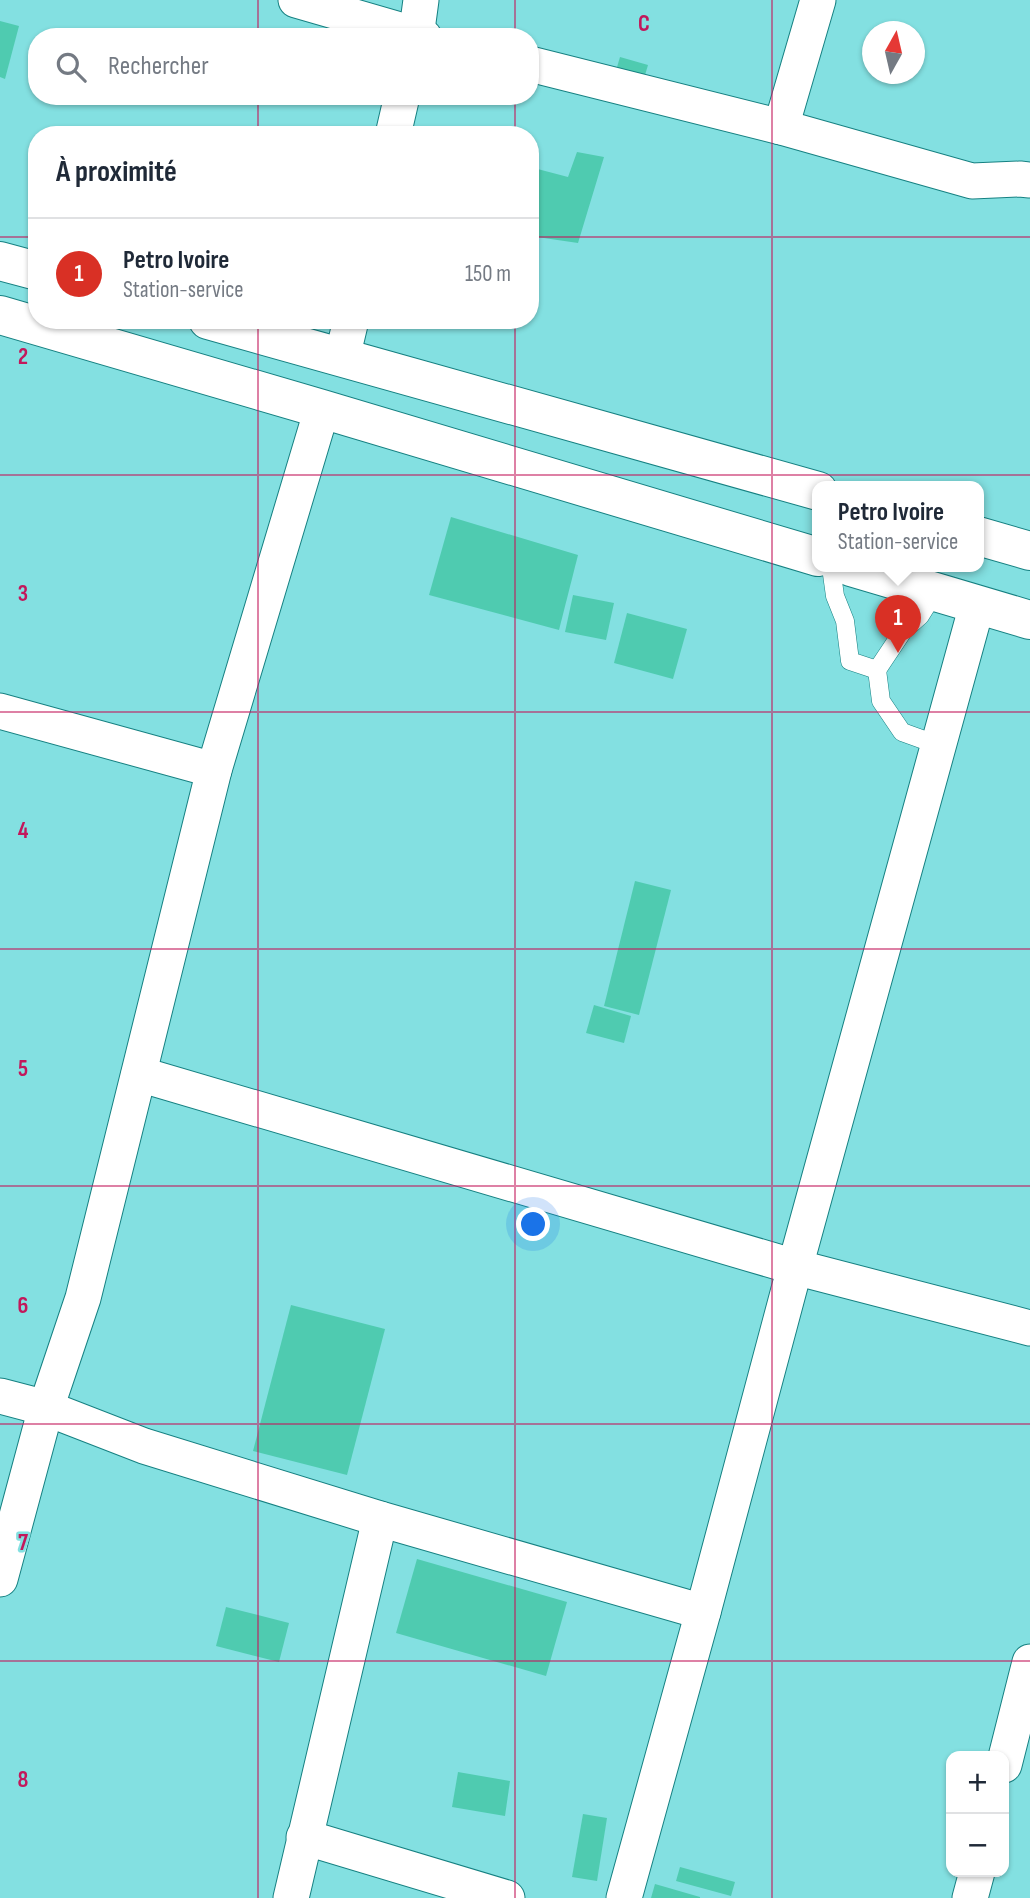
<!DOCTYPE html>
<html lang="fr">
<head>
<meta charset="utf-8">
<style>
	:root { --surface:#fff; --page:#f2f2f3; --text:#1f2937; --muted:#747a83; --line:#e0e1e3; --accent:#d93025 }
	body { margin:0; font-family:"Sofia Sans Condensed",sans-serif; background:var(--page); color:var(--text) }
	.controls { position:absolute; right:21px; bottom:21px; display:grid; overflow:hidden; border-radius:14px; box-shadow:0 2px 5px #0004 }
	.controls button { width:63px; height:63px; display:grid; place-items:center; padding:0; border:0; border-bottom:2px solid var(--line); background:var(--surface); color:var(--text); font:35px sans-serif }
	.compass { position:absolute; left:862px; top:21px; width:63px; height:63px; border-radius:50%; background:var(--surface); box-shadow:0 2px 5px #0004; rotate:8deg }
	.you { position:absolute; left:534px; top:1225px; width:24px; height:24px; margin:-18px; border:5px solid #fff; border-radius:50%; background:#1a73e8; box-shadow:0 0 0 10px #1a73e833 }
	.badge { display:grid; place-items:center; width:46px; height:46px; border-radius:50%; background:var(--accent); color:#fff; font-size:23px; font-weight:700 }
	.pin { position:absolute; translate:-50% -58px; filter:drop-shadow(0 2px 4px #0008) }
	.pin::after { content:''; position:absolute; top:37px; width:24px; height:21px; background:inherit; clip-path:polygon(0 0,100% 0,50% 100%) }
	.popup { position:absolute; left:812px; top:481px; width:172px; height:91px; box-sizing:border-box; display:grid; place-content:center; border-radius:14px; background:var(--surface); filter:drop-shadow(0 2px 5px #0005); font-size:23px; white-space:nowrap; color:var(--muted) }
	.popup b { font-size:26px; color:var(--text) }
	.popup::after { content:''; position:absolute; left:50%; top:100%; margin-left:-14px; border:14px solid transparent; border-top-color:var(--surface) }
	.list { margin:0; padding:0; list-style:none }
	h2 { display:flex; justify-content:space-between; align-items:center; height:91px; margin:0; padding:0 28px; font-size:30px }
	h2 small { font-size:23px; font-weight:400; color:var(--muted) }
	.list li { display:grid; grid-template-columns:46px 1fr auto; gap:21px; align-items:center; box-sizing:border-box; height:112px; padding:0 28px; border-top:2px solid var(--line) }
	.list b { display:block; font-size:26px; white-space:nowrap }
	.list p { margin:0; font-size:23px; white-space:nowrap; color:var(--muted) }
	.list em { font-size:23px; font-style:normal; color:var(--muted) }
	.icon { flex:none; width:38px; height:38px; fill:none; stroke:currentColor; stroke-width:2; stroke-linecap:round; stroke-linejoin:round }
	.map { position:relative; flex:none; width:1030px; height:1898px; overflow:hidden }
	.search { position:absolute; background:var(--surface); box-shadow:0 2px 5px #0004; left:28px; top:28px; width:511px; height:77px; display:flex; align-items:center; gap:18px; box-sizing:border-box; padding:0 24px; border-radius:28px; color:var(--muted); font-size:26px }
	.panel { position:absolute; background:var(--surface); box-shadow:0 2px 5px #0004; left:28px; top:126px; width:511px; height:203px; border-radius:28px }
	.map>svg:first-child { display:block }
</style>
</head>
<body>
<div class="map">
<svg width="1030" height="1898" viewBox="0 0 1030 1898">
	<rect width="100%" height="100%" fill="#83e0e1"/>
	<g fill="#4fcbb0">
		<polygon points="0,21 19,26 5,79 0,77"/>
		<polygon points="620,57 648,65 643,82 615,74"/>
		<polygon points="577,152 604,157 578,243 530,236 530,167 568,177"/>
		<polygon points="451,517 578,555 559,630 429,595"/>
		<polygon points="573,595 614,603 606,640 565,632"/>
		<polygon points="627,613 687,629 673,679 614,663"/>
		<polygon points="635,881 671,890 639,1015 604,1006"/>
		<polygon points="594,1005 631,1016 624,1043 586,1033"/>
		<polygon points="291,1305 385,1329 347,1475 253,1451"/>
		<polygon points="417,1559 567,1602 546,1676 396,1633"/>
		<polygon points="226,1607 289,1623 279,1662 216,1646"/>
		<polygon points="458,1772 510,1781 505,1816 452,1807"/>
		<polygon points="583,1814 607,1818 597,1881 572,1877"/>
		<polygon points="680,1867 735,1882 731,1896 676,1881"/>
		<polygon points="655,1884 700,1897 700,1898 651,1898"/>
	</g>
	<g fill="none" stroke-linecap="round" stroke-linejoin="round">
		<defs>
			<g id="lane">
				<polyline points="831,567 835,596 845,621 850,661 877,670 903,631 920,616 935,592"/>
				<polyline points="877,670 881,701 902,732 938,745"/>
			</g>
			<g id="street">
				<polyline points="296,0 424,37"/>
				<polyline points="416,37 421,0"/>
				<polyline points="530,64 781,127 972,181 1020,179 1030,180"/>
				<polyline points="781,127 818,0"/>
				<polyline points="393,135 402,96"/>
				<polyline points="342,358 351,320"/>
				<polyline points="0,711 214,770"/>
				<polyline points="139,1074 795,1267 1030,1328"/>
				<polyline points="0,1396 46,1408 144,1446 380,1519 703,1612"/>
				<polyline points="0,1579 46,1408 83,1298 214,770 322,409"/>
				<polyline points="1004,1765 1030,1662"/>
				<polyline points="304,1837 507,1898"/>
				<polyline points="291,1898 380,1519"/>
				<polyline points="624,1898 703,1612 795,1267 977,605"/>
				<polyline points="970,1898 977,1872"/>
			</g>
			<g id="secondary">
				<polyline points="0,261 37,271"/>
				<polyline points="0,315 322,409 818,557"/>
				<polyline points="208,320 818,491"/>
				<polyline points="978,536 1030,551"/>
				<polyline points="851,567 1030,620"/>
			</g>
		</defs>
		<use href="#lane" stroke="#168182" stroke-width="19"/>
		<use href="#street" stroke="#168182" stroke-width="37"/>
		<use href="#secondary" stroke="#168182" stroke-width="40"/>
		<use href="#lane" stroke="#fff" stroke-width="18"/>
		<use href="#street" stroke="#fff" stroke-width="35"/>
		<use href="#secondary" stroke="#fff" stroke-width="38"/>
	</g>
	<path fill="none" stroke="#c2185b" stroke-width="2" stroke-opacity="0.55" d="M258,0V37M515,0V37M772,0V1898M258,96V135M515,96V135M0,237H37M530,237H1030M258,320V1898M515,320V1898M0,475H1030M0,712H1030M0,949H1030M0,1186H1030M0,1424H1030M0,1661H1030"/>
	<g font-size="23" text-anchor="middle" font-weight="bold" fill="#c2185b" stroke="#83e0e1" stroke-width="5" stroke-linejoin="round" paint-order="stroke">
		<text x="644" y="31">C</text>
		<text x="23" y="364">2</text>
		<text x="23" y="601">3</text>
		<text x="23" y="838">4</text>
		<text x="23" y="1076">5</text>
		<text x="23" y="1313">6</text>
		<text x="23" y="1550">7</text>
		<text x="23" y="1787">8</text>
	</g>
</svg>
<div class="controls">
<button>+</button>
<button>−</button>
</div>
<svg class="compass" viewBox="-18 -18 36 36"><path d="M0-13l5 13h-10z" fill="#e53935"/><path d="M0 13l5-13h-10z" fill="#747a83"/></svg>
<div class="you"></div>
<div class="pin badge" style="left:898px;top:653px">1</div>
<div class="popup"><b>Petro Ivoire</b>Station-service</div>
<div class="search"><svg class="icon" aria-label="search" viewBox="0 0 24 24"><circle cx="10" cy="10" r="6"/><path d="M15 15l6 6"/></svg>Rechercher</div>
<section class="panel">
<h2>À proximité<small></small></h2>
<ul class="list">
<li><span class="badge">1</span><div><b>Petro Ivoire</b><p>Station-service</p></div><em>150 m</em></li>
</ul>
</section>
</div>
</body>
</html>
